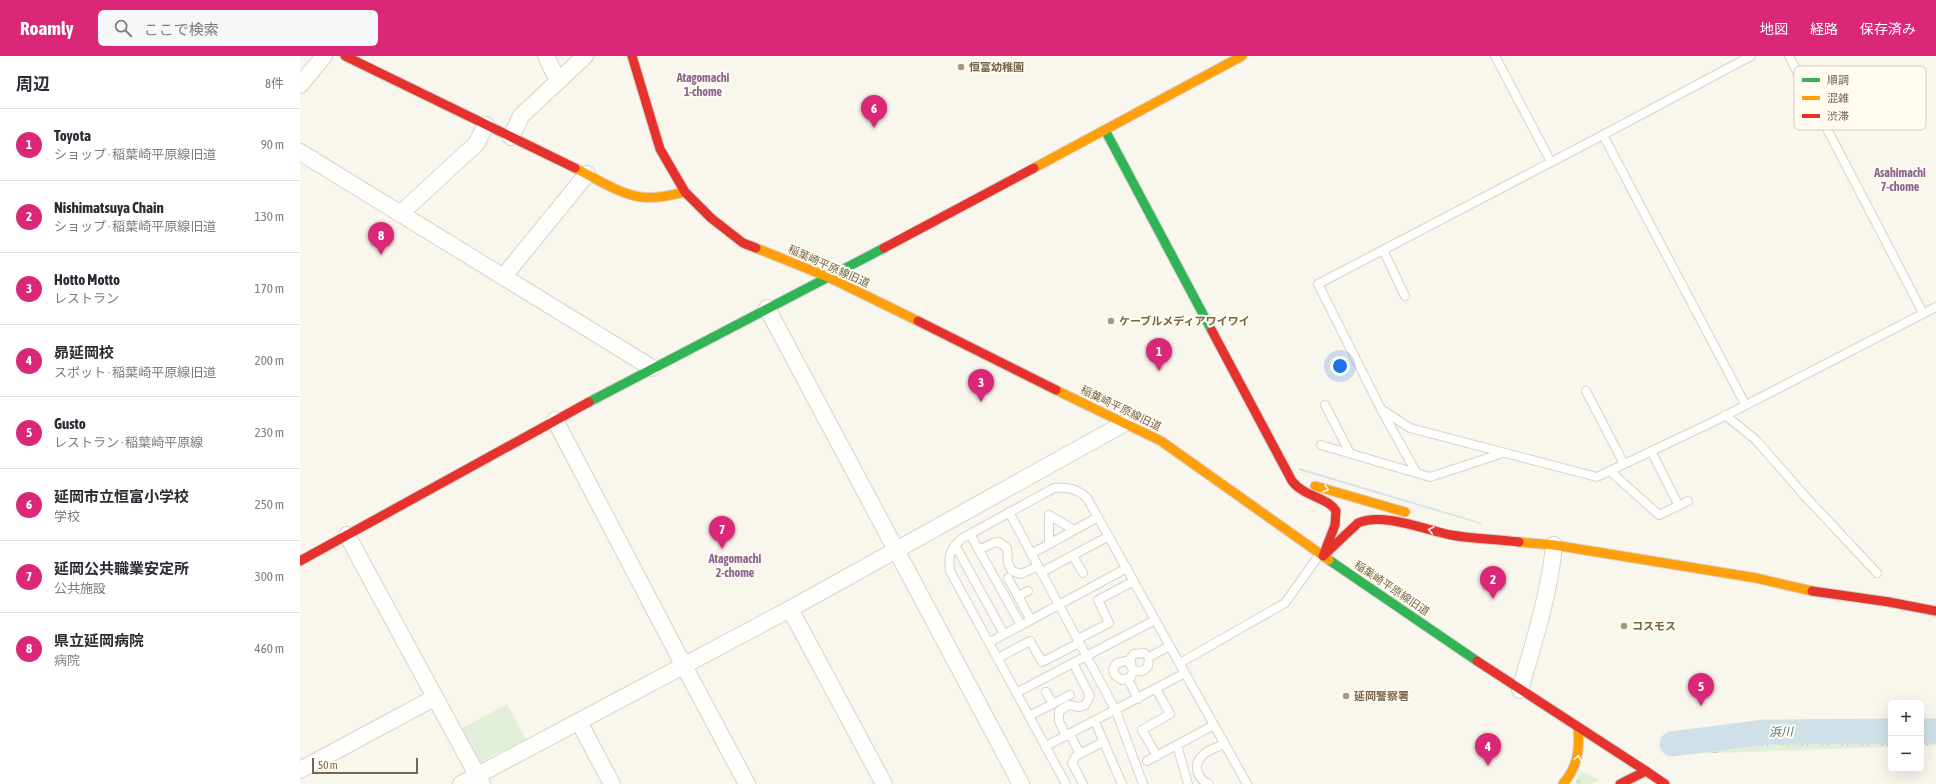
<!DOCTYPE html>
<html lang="ja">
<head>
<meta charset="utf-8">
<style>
	:root { --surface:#fff; --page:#f7f7f7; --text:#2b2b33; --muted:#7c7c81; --line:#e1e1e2; --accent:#db2777 }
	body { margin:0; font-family:"Asap Condensed","Noto Sans JP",sans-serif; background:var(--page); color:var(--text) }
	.controls { position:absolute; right:12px; bottom:12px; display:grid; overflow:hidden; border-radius:6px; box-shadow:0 4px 16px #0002 }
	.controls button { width:36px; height:36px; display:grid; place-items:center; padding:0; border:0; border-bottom:1px solid var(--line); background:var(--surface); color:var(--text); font:20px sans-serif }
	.scale { position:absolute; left:12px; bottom:10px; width:106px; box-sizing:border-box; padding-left:4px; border:2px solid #76644c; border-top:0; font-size:11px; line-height:14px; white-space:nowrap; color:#76644c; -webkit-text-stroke:3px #fffcef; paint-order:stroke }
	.you { position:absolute; left:1040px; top:310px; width:14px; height:14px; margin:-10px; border:3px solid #fff; border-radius:50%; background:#1a73e8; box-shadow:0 0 0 6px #1a73e833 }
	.badge { display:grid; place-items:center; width:26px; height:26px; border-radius:50%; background:var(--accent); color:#fff; font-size:13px; font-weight:700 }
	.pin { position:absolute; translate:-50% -33px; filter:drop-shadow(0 1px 2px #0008) }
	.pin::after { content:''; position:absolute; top:21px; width:14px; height:12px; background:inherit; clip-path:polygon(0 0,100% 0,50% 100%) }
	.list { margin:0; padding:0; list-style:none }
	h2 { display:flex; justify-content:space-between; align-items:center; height:52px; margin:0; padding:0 16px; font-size:17px }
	h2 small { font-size:13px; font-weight:400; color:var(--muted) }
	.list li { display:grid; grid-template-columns:26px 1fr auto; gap:12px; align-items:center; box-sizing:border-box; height:72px; padding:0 16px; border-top:1px solid var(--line) }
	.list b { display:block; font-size:15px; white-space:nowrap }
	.list p { margin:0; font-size:13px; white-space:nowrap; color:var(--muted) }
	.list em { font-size:13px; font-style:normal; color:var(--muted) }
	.icon { flex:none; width:22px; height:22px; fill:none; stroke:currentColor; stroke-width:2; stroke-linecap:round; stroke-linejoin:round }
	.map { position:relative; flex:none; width:1636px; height:728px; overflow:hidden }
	header { display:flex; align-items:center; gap:24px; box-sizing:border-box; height:56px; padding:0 20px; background:var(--accent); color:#fff }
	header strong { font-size:19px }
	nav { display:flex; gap:22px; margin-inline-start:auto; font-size:14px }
	.search { width:280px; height:36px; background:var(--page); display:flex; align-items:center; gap:10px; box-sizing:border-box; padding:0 14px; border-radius:6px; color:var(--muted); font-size:15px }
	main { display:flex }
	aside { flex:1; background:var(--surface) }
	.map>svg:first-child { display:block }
</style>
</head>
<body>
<header>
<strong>Roamly</strong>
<div class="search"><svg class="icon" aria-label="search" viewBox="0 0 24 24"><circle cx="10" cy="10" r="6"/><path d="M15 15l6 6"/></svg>ここで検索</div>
<nav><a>地図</a><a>経路</a><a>保存済み</a></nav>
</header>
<main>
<aside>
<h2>周辺<small>8件</small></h2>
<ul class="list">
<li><span class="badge">1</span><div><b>Toyota</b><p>ショップ · 稲葉崎平原線旧道</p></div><em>90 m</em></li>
<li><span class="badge">2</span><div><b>Nishimatsuya Chain</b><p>ショップ · 稲葉崎平原線旧道</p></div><em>130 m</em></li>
<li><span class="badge">3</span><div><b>Hotto Motto</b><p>レストラン</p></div><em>170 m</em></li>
<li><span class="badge">4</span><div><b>昴延岡校</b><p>スポット · 稲葉崎平原線旧道</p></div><em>200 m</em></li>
<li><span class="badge">5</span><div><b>Gusto</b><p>レストラン · 稲葉崎平原線</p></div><em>230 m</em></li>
<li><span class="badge">6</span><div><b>延岡市立恒富小学校</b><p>学校</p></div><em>250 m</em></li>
<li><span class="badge">7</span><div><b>延岡公共職業安定所</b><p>公共施設</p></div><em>300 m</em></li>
<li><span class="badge">8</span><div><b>県立延岡病院</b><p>病院</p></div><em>460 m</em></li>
</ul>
</aside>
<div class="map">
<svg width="1636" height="728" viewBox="0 0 1636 728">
	<defs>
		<pattern id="grass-tufts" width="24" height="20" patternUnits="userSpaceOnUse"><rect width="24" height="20" fill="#e1efd8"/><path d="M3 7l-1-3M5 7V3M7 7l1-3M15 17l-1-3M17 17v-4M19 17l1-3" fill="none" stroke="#bbc5b1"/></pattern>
		<pattern id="forest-crowns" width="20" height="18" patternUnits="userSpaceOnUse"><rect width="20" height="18" fill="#e1efd8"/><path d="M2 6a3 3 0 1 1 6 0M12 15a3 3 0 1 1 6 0" fill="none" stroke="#bbc5b1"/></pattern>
	</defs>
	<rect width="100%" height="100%" fill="#f8f6ed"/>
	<polygon fill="url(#grass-tufts)" points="1281,715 1299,724 1290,728 1275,728"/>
	<g fill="url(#forest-crowns)">
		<polygon points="1636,666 1636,689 1621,690 1621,667"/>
		<polygon points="1591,668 1591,691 1383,698 1376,691 1434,677"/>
	</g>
	<polygon fill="#e1efd8" points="207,648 226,683 179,707 161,673"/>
	<polygon fill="#cfe0e8" points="999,412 1182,467 1181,468 999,414"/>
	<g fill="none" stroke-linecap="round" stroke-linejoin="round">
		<g stroke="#cfe0e8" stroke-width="25">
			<polyline points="1621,675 1636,675"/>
			<polyline points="1372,688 1465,676 1591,675"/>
		</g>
		<defs>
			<g id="lane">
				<polyline points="1195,0 1251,106"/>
				<polyline points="1489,0 1623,257"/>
				<polyline points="1303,79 1451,0"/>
				<polyline points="1083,194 1105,240"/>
				<polyline points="1286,335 1324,408"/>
				<polyline points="1445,348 1303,79 1018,228 1081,353 1110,372 1297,421 1417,364 1636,251"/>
				<polyline points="1025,349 1050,397"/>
				<polyline points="1082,355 1116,416"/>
				<polyline points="1425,359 1456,384 1504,439 1577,517"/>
				<polyline points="1021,389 1130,421 1203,397"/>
				<polyline points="1351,395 1379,450"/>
				<polyline points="1310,415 1359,459 1388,445"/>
				<polyline points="709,456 816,655 843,728"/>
				<polyline points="670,478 721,569"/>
				<polyline points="749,488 749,459 774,474"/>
				<polyline points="655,489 704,578"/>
				<polyline points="679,494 693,487 699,486 707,492 708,507 712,515 721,518 738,510"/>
				<polyline points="731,498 798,461"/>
				<polyline points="773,500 783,517"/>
				<polyline points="742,516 809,480"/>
				<polyline points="708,522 731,564"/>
				<polyline points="718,540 728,535"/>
				<polyline points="778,583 809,567 798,544 834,525"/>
				<polyline points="690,586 827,512"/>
				<polyline points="849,601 870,590"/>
				<polyline points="698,602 730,585 742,606 779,587"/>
				<polyline points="880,607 985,547 1020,498"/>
				<path d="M831,609L826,605L817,607L813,613L815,619L822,624L831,621L833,615L830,603L834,598L844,597L849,601L848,610C844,616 838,617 832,612"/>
				<polyline points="828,623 838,643"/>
				<polyline points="856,633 870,658 842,674 857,700"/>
				<polyline points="746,636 753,648"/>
				<polyline points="716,637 855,564"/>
				<polyline points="729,660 770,639"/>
				<polyline points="795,666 822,728"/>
				<polyline points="770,678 780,698"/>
				<polyline points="766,680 759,665 759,655 769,649 779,651 785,649 790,640 773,607"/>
				<polyline points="877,689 888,728"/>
				<polyline points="746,690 885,617"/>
				<polyline points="847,705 914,669"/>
				<path d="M766,728L650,515C648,499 650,495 661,483L754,432C768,431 776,432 787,442L947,728"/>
				<polyline points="783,728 772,707 776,700 803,686"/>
				<path d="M909,728C898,723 892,710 902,700C907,694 918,691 925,688"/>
			</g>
			<g id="street">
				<polyline points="246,0 258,25"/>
				<polyline points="0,29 24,0"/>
				<polyline points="211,81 221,60 285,0"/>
				<polyline points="0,96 352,312"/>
				<polyline points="100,158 176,88 186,69"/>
				<polyline points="204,220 287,118"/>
				<polyline points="467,252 721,728"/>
				<polyline points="255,364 384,610 447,728"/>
				<polyline points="47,479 182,728"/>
				<polyline points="490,553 584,728"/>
				<path d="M1220,634C1233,589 1250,536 1254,489"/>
				<polyline points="279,666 312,728"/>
				<polyline points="0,714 134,642"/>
				<polyline points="161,728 490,553 825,367"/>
			</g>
			<g id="fast">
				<polyline points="805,74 912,275"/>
				<polyline points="289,346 584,192"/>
				<polyline points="1029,504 1177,605"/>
			</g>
			<g id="slow">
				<path d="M275,112C295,122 319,138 341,141C356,143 371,139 385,136"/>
				<polyline points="734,112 942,0"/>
				<polyline points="456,192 528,221 618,265"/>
				<polyline points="756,334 861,385 1029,504"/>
				<polyline points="1015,430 1105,456"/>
				<polyline points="1219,486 1254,489 1456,522 1512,535"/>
				<path d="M1263,728C1278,710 1280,694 1278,671"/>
			</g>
			<g id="jam">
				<polyline points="45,0 275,112"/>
				<polyline points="332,0 360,93 385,136 411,162 443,187 456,192"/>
				<polyline points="584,192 734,112"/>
				<polyline points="618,265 756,334"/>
				<path d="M912,275L992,425C1004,441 1028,441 1036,455L1035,469L1025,495"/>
				<path d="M1023,500L1058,467C1083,456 1125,474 1151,479C1173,483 1197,483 1219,486"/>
				<polyline points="0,505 289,346"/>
				<polyline points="1512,535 1589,546 1636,555"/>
				<polyline points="1177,605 1346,715"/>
				<polyline points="1320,728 1346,715 1365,728"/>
			</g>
		</defs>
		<use href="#lane" stroke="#d7d3cb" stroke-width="10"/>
		<use href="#street" stroke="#d7d3cb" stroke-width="18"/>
		<use href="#fast" stroke="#d8d3cb" stroke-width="11"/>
		<use href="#slow" stroke="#d8d3cb" stroke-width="11"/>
		<use href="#jam" stroke="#d8d3cb" stroke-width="11"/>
		<use href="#lane" stroke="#fefefc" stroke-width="8"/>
		<use href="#street" stroke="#fefefc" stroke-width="16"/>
		<use href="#fast" stroke="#30b455" stroke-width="9"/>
		<use href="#slow" stroke="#ff9f0a" stroke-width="9"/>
		<use href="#jam" stroke="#e5322d" stroke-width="9"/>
	</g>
	<defs><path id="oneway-chevron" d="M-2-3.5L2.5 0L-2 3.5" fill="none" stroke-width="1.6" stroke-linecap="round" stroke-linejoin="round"/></defs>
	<g stroke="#fffcef">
		<use href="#oneway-chevron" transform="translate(1026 433) rotate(17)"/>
		<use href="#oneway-chevron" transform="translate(1131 474) rotate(-168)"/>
		<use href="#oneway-chevron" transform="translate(1278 702) rotate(-80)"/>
	</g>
	<g fill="#a49784" stroke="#fffcef" stroke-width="1.5">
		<circle cx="661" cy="11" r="4"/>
		<circle cx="811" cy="265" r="4"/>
		<circle cx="1324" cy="570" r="4"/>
		<circle cx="1046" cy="640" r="4"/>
	</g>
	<g text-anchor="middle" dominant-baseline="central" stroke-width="4" stroke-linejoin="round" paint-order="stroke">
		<g font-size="11" font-weight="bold" fill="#76644c" stroke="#fffcef" text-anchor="start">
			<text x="669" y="11">恒富幼稚園</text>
			<text x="819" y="265">ケーブルメディアワイワイ</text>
			<text x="1332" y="570">コスモス</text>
			<text x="1054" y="640">延岡警察署</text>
		</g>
		<g font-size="11" fill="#76644c" stroke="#fffcef">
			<text transform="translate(529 210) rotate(24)">稲葉崎平原線旧道</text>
			<text transform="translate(821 352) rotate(26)">稲葉崎平原線旧道</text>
			<text transform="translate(1092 532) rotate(34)">稲葉崎平原線旧道</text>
		</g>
		<g font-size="12" font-weight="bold" fill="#8c6592" stroke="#fffcef">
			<text x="403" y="22">Atagomachi<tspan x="403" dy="14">1-chome</tspan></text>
			<text x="1600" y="117">Asahimachi<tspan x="1600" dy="14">7-chome</tspan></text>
			<text x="435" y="503">Atagomachi<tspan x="435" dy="14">2-chome</tspan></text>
		</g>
		<g font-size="12" font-style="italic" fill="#4a7590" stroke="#fffcef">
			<text transform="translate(1481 676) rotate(-1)">浜川</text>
		</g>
	</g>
	<rect x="1494" y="10" width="132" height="64" rx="6" fill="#fffcef" stroke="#d6cebe" stroke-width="1"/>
	<rect x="1502" y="22" width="18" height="4" fill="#30b455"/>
	<rect x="1502" y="40" width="18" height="4" fill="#ff9f0a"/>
	<rect x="1502" y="58" width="18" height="4" fill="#e5322d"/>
	<g font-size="11" fill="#76644c">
		<text x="1527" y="28">順調</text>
		<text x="1527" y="46">混雑</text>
		<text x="1527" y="64">渋滞</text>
	</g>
</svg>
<div class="controls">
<button>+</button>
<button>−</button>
</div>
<div class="scale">50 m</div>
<div class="you"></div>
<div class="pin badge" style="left:859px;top:315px">1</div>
<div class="pin badge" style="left:1193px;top:543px">2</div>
<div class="pin badge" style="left:681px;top:346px">3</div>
<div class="pin badge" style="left:1188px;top:710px">4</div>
<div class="pin badge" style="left:1401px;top:650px">5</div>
<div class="pin badge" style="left:574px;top:72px">6</div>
<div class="pin badge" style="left:422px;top:493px">7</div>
<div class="pin badge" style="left:81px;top:199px">8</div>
</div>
</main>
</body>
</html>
